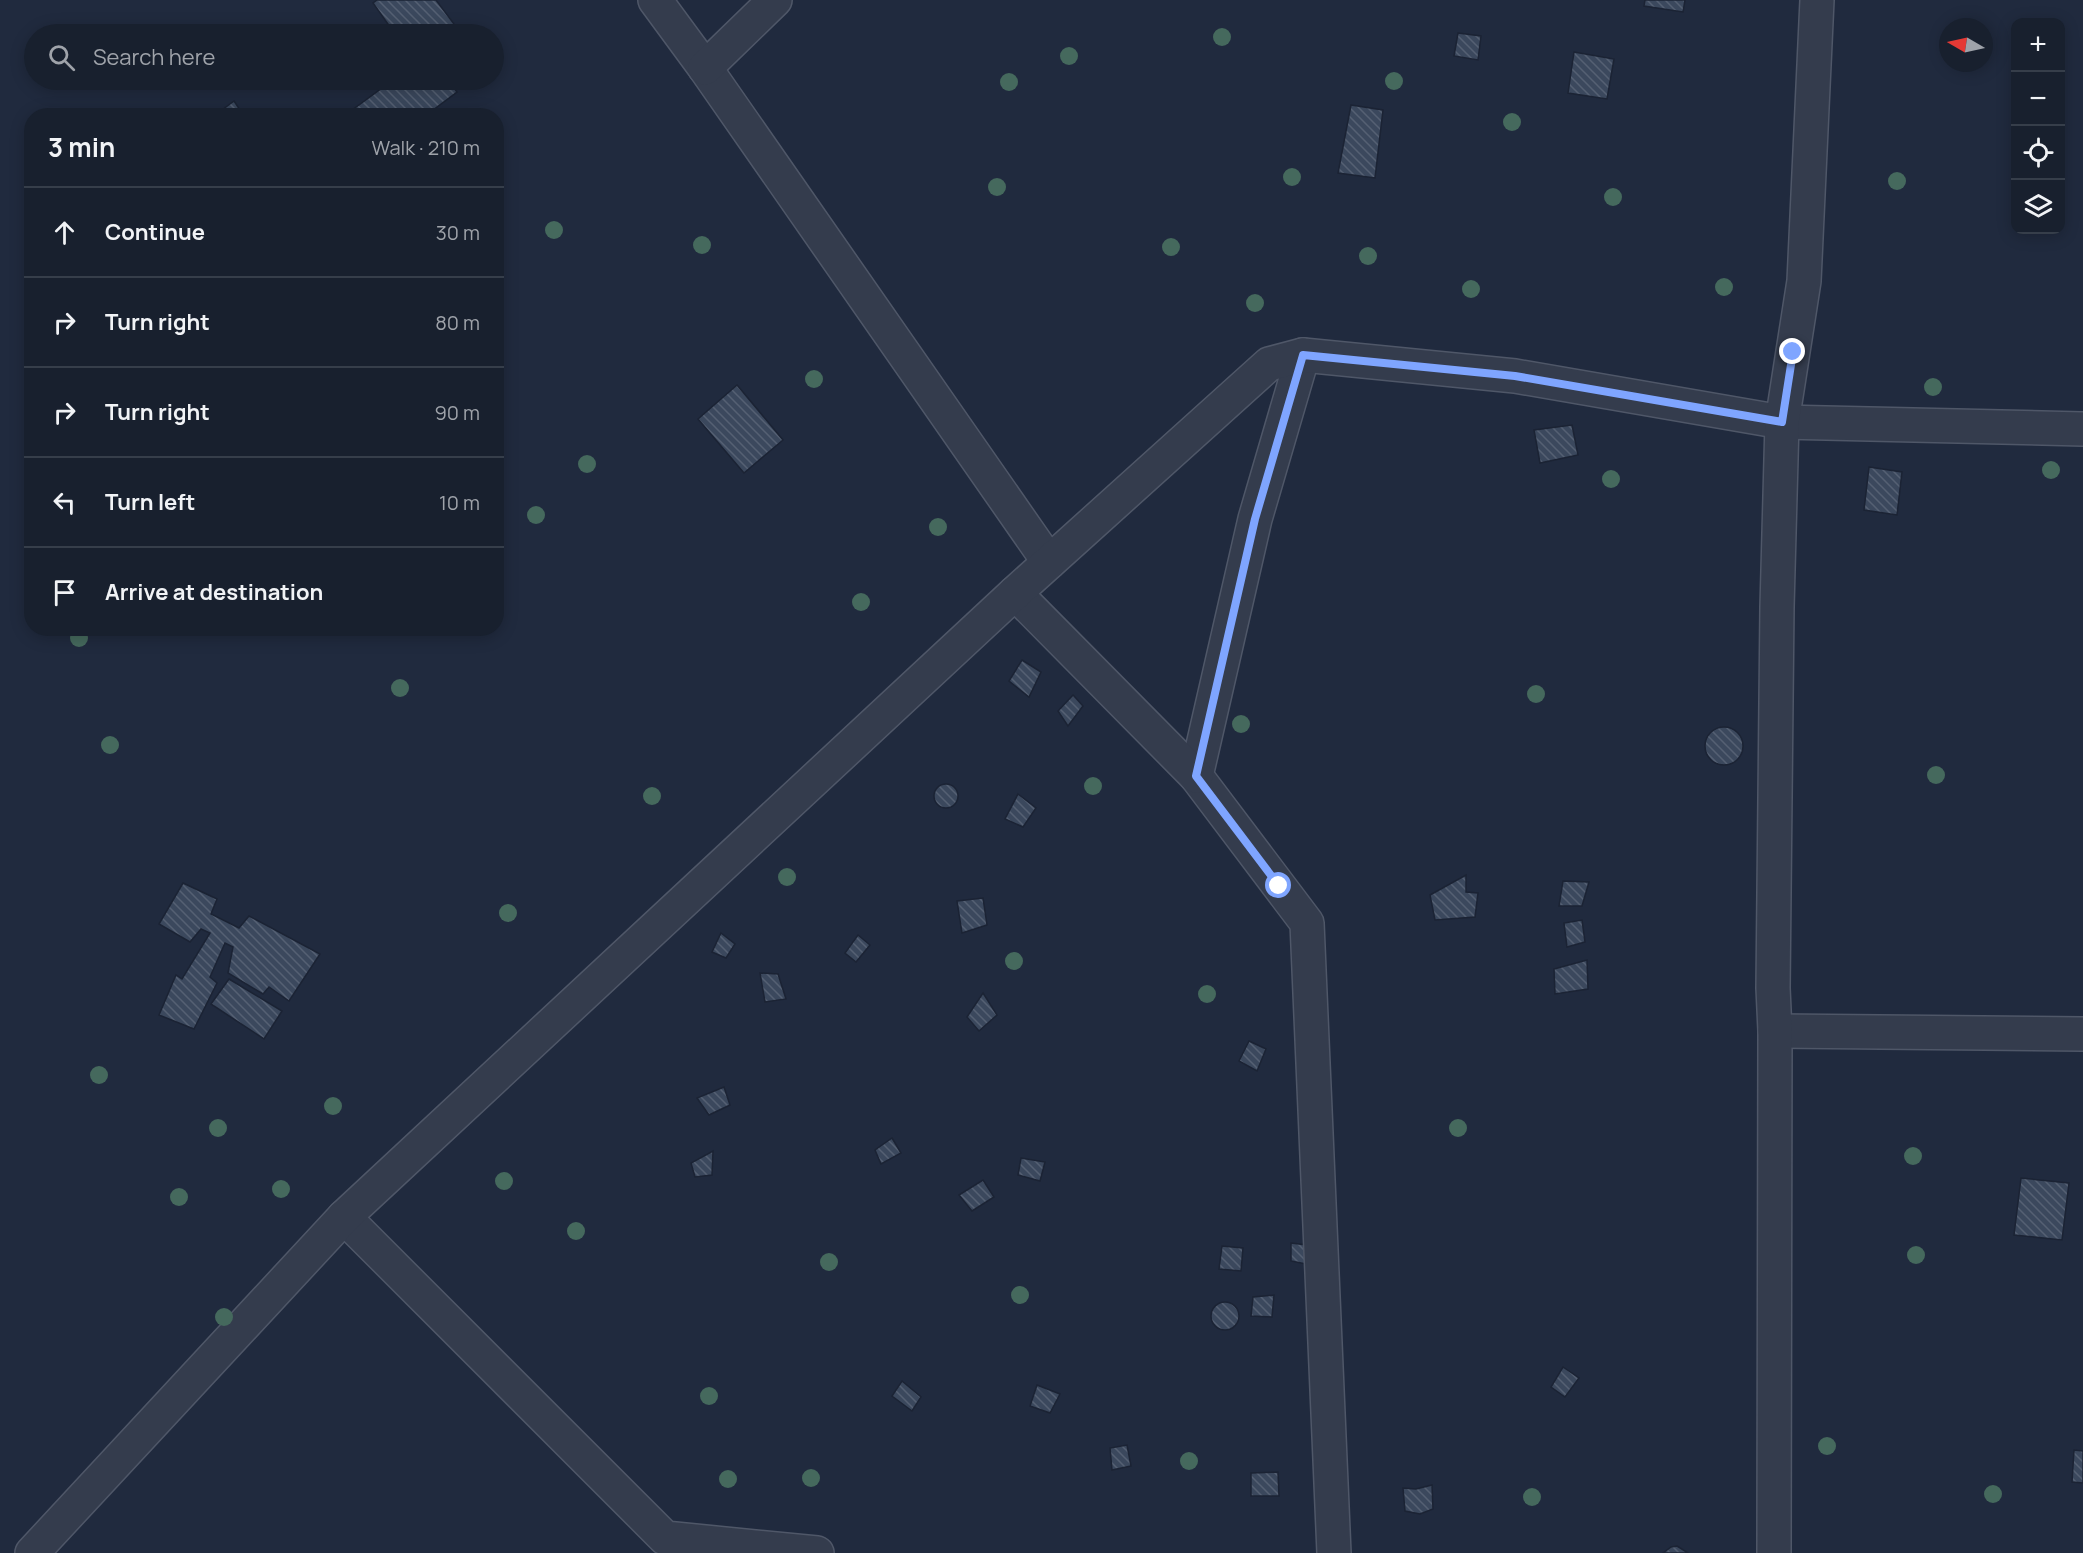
<!DOCTYPE html>
<html lang="en">
<head>
<meta charset="utf-8">
<style>
	:root { --surface:#18202e; --page:#252d3a; --text:#f1f3f6; --muted:#9fa3aa; --line:#363e4a }
	body { margin:0; font-family:Manrope,sans-serif; background:var(--page); color:var(--text) }
	.controls { position:absolute; right:18px; top:18px; display:grid; overflow:hidden; border-radius:12px; box-shadow:0 3px 15px #0003 }
	.controls button { width:54px; height:54px; display:grid; place-items:center; padding:0; border:0; border-bottom:2px solid var(--line); background:var(--surface); color:var(--text); font:30px sans-serif }
	.compass { position:absolute; left:1939px; top:18px; width:54px; height:54px; border-radius:50%; background:var(--surface); box-shadow:0 3px 15px #0003; rotate:279deg }
	.stop { position:absolute; width:18px; height:18px; margin:-14px; border:4px solid #7fa5ff; border-radius:50%; background:#fff }
	.stop.end { background:#7fa5ff; border-color:#fff; box-shadow:0 2px 6px #0008 }
	.list { margin:0; padding:0; list-style:none }
	h2 { display:flex; justify-content:space-between; align-items:center; height:78px; margin:0; padding:0 24px; font-size:26px }
	h2 small { font-size:20px; font-weight:400; color:var(--muted) }
	.list li { display:grid; grid-template-columns:39px 1fr auto; gap:18px; align-items:center; box-sizing:border-box; height:90px; padding:0 24px; border-top:2px solid var(--line) }
	.list b { display:block; font-size:22px; white-space:nowrap }
	.list em { font-size:20px; font-style:normal; color:var(--muted) }
	.icon { flex:none; width:33px; height:33px; fill:none; stroke:currentColor; stroke-width:2; stroke-linecap:round; stroke-linejoin:round }
	.map { position:relative; flex:none; width:2083px; height:1553px; overflow:hidden }
	.search { position:absolute; background:var(--surface); box-shadow:0 3px 15px #0003; left:24px; top:24px; width:480px; height:66px; display:flex; align-items:center; gap:15px; box-sizing:border-box; padding:0 21px; border-radius:33px; color:var(--muted); font-size:22px }
	.panel { position:absolute; background:var(--surface); box-shadow:0 3px 15px #0003; left:24px; top:108px; width:480px; height:528px; border-radius:24px }
	.map>svg:first-child { display:block }
</style>
</head>
<body>
<div class="map">
<svg width="2083" height="1553" viewBox="0 0 2083 1553">
	<defs>
		<pattern id="building-back-hatch" width="6" height="6" patternUnits="userSpaceOnUse" patternTransform="scale(1.5)"><rect width="6" height="6" fill="#3b485d"/><path d="M-1 5l2 2M0 0l6 6M5-1l2 2" fill="none" stroke="#556073"/></pattern>
	</defs>
	<rect width="100%" height="100%" fill="#202a3e"/>
	<g fill="url(#building-back-hatch)" stroke="#1b2334" stroke-width="1.5">
		<polygon points="377,0 436,0 460,32 457,34 395,34 373,3"/>
		<polygon points="1645,0 1685,0 1683,12 1644,6"/>
		<polygon points="1458,33 1481,36 1478,60 1454,56"/>
		<polygon points="1574,52 1614,59 1607,99 1568,93"/>
		<polygon points="393,80 448,80 457,92 425,116 344,116"/>
		<polygon points="234,101 244,116 214,116"/>
		<polygon points="1351,105 1383,110 1375,178 1338,173"/>
		<polygon points="737,385 783,440 744,473 698,419"/>
		<polygon points="1572,425 1578,455 1540,463 1534,430"/>
		<polygon points="1869,467 1902,472 1897,515 1864,510"/>
		<polygon points="1022,660 1041,672 1029,697 1009,681"/>
		<polygon points="1073,695 1083,706 1068,726 1058,711"/>
		<circle cx="1724" cy="746" r="19"/>
		<circle cx="946" cy="796" r="12"/>
		<polygon points="1018,794 1036,808 1023,827 1005,819"/>
		<polygon points="1466,875 1466,892 1478,893 1475,917 1435,920 1430,895"/>
		<polygon points="1563,881 1589,882 1582,906 1559,906"/>
		<polygon points="183,883 217,899 211,914 239,928 249,916 320,954 289,1001 269,987 263,994 228,973 233,947 225,943 210,977 217,983 194,1029 159,1015 176,975 182,979 210,933 201,929 190,942 159,924"/>
		<polygon points="983,898 987,925 962,933 957,901"/>
		<polygon points="1582,920 1585,942 1567,947 1564,923"/>
		<polygon points="721,933 735,944 726,958 712,952"/>
		<polygon points="858,935 870,945 856,962 845,953"/>
		<polygon points="1587,960 1588,989 1555,994 1554,969"/>
		<polygon points="760,973 778,974 786,999 765,1002"/>
		<polygon points="229,979 282,1011 264,1039 211,1004"/>
		<polygon points="983,993 997,1015 979,1031 967,1017"/>
		<polygon points="1249,1041 1266,1049 1257,1071 1239,1061"/>
		<polygon points="724,1087 730,1105 709,1115 697,1098"/>
		<polygon points="892,1138 901,1153 881,1164 875,1150"/>
		<polygon points="713,1151 712,1175 695,1177 691,1163"/>
		<polygon points="1021,1158 1045,1162 1040,1181 1018,1175"/>
		<polygon points="2021,1178 2069,1183 2062,1240 2014,1235"/>
		<polygon points="983,1180 994,1197 972,1211 959,1195"/>
		<polygon points="1291,1243 1315,1246 1311,1265 1291,1261"/>
		<polygon points="1222,1246 1243,1248 1241,1271 1219,1269"/>
		<polygon points="1274,1295 1272,1317 1251,1316 1253,1297"/>
		<circle cx="1225" cy="1316" r="14"/>
		<polygon points="1563,1367 1579,1378 1565,1397 1551,1387"/>
		<polygon points="902,1381 921,1397 912,1411 892,1396"/>
		<polygon points="1037,1385 1060,1394 1050,1413 1030,1406"/>
		<polygon points="1127,1445 1131,1466 1112,1470 1110,1448"/>
		<polygon points="2074,1450 2083,1451 2083,1483 2072,1482"/>
		<polygon points="1278,1472 1279,1496 1251,1496 1251,1473"/>
		<polygon points="1432,1485 1433,1509 1420,1514 1405,1511 1403,1488 1416,1489"/>
		<polygon points="1677,1546 1688,1553 1663,1553 1671,1547"/>
	</g>
	<g fill="none" stroke-linecap="round" stroke-linejoin="round">
		<defs>
			<g id="minor">
				<polyline points="655,0 705,68 1049,562"/>
				<polyline points="705,68 775,0"/>
				<polyline points="1303,355 1255,519 1196,776 1307,923 1334,1553"/>
				<polyline points="1015,593 1196,776"/>
				<polyline points="1775,1031 2083,1034"/>
				<polyline points="344,1217 665,1538 817,1553"/>
				<polyline points="32,1553 344,1217 1015,593 1269,364 1303,355 1515,376 1782,422 2083,429"/>
				<polyline points="1774,1553 1775,1031 1773,988 1777,607 1782,422 1804,281 1817,0"/>
			</g>
		</defs>
		<use href="#minor" stroke="#4f5768" stroke-width="36"/>
		<use href="#minor" stroke="#343c4d" stroke-width="33"/>
	</g>
	<g fill="#45695d">
		<circle cx="1222" cy="37" r="9"/>
		<circle cx="1069" cy="56" r="9"/>
		<circle cx="1394" cy="81" r="9"/>
		<circle cx="1009" cy="82" r="9"/>
		<circle cx="1512" cy="122" r="9"/>
		<circle cx="1292" cy="177" r="9"/>
		<circle cx="1897" cy="181" r="9"/>
		<circle cx="997" cy="187" r="9"/>
		<circle cx="1613" cy="197" r="9"/>
		<circle cx="554" cy="230" r="9"/>
		<circle cx="702" cy="245" r="9"/>
		<circle cx="1171" cy="247" r="9"/>
		<circle cx="1368" cy="256" r="9"/>
		<circle cx="1724" cy="287" r="9"/>
		<circle cx="1471" cy="289" r="9"/>
		<circle cx="1255" cy="303" r="9"/>
		<circle cx="814" cy="379" r="9"/>
		<circle cx="1933" cy="387" r="9"/>
		<circle cx="587" cy="464" r="9"/>
		<circle cx="2051" cy="470" r="9"/>
		<circle cx="1611" cy="479" r="9"/>
		<circle cx="536" cy="515" r="9"/>
		<circle cx="938" cy="527" r="9"/>
		<circle cx="861" cy="602" r="9"/>
		<circle cx="79" cy="638" r="9"/>
		<circle cx="400" cy="688" r="9"/>
		<circle cx="1536" cy="694" r="9"/>
		<circle cx="1241" cy="724" r="9"/>
		<circle cx="110" cy="745" r="9"/>
		<circle cx="1936" cy="775" r="9"/>
		<circle cx="1093" cy="786" r="9"/>
		<circle cx="652" cy="796" r="9"/>
		<circle cx="787" cy="877" r="9"/>
		<circle cx="508" cy="913" r="9"/>
		<circle cx="1014" cy="961" r="9"/>
		<circle cx="1207" cy="994" r="9"/>
		<circle cx="99" cy="1075" r="9"/>
		<circle cx="333" cy="1106" r="9"/>
		<circle cx="218" cy="1128" r="9"/>
		<circle cx="1458" cy="1128" r="9"/>
		<circle cx="1913" cy="1156" r="9"/>
		<circle cx="504" cy="1181" r="9"/>
		<circle cx="281" cy="1189" r="9"/>
		<circle cx="179" cy="1197" r="9"/>
		<circle cx="576" cy="1231" r="9"/>
		<circle cx="1916" cy="1255" r="9"/>
		<circle cx="829" cy="1262" r="9"/>
		<circle cx="1020" cy="1295" r="9"/>
		<circle cx="224" cy="1317" r="9"/>
		<circle cx="709" cy="1396" r="9"/>
		<circle cx="1827" cy="1446" r="9"/>
		<circle cx="1189" cy="1461" r="9"/>
		<circle cx="811" cy="1478" r="9"/>
		<circle cx="728" cy="1479" r="9"/>
		<circle cx="1993" cy="1494" r="9"/>
		<circle cx="1532" cy="1497" r="9"/>
	</g>
	<g fill="none" stroke-linecap="round" stroke-linejoin="round">
		<polyline stroke="#7fa5ff" stroke-width="8" points="1279,886 1196,776 1255,519 1303,355 1515,376 1782,422 1793,352"/>
	</g>
</svg>
<div class="controls">
<button>+</button>
<button>−</button>
<button><svg class="icon" aria-label="locate" viewBox="0 0 24 24"><circle cx="12" cy="12" r="6"/><path d="M12 2v4M12 18v4M2 12h4M18 12h4"/></svg></button>
<button><svg class="icon" aria-label="layers" viewBox="0 0 24 24"><path d="M12 4l9 5-9 5-9-5zM3 14l9 5 9-5"/></svg></button>
</div>
<svg class="compass" viewBox="-18 -18 36 36"><path d="M0-13l5 13h-10z" fill="#e53935"/><path d="M0 13l5-13h-10z" fill="#9fa3aa"/></svg>
<div class="stop" style="left:1279px;top:886px"></div>
<div class="stop end" style="left:1793px;top:352px"></div>
<div class="search"><svg class="icon" aria-label="search" viewBox="0 0 24 24"><circle cx="10" cy="10" r="6"/><path d="M15 15l6 6"/></svg>Search here</div>
<section class="panel">
<h2>3 min<small>Walk · 210 m</small></h2>
<ul class="list">
<li><svg class="icon" aria-label="ahead" viewBox="0 0 24 24"><path d="M12 20V5M6 11l6-6 6 6"/></svg><div><b>Continue</b></div><em>30 m</em></li>
<li><svg class="icon" aria-label="right" viewBox="0 0 24 24"><path d="M7 20v-9h11M14 6l5 5-5 5"/></svg><div><b>Turn right</b></div><em>80 m</em></li>
<li><svg class="icon" aria-label="right" viewBox="0 0 24 24"><path d="M7 20v-9h11M14 6l5 5-5 5"/></svg><div><b>Turn right</b></div><em>90 m</em></li>
<li><svg class="icon" aria-label="left" viewBox="0 0 24 24"><path d="M17 20v-9H6M10 6l-5 5 5 5"/></svg><div><b>Turn left</b></div><em>10 m</em></li>
<li><svg class="icon" aria-label="arrive" viewBox="0 0 24 24"><path d="M6 21V4h12l-3 4 3 4H6"/></svg><div><b>Arrive at destination</b></div></li>
</ul>
</section>
</div>
</body>
</html>
